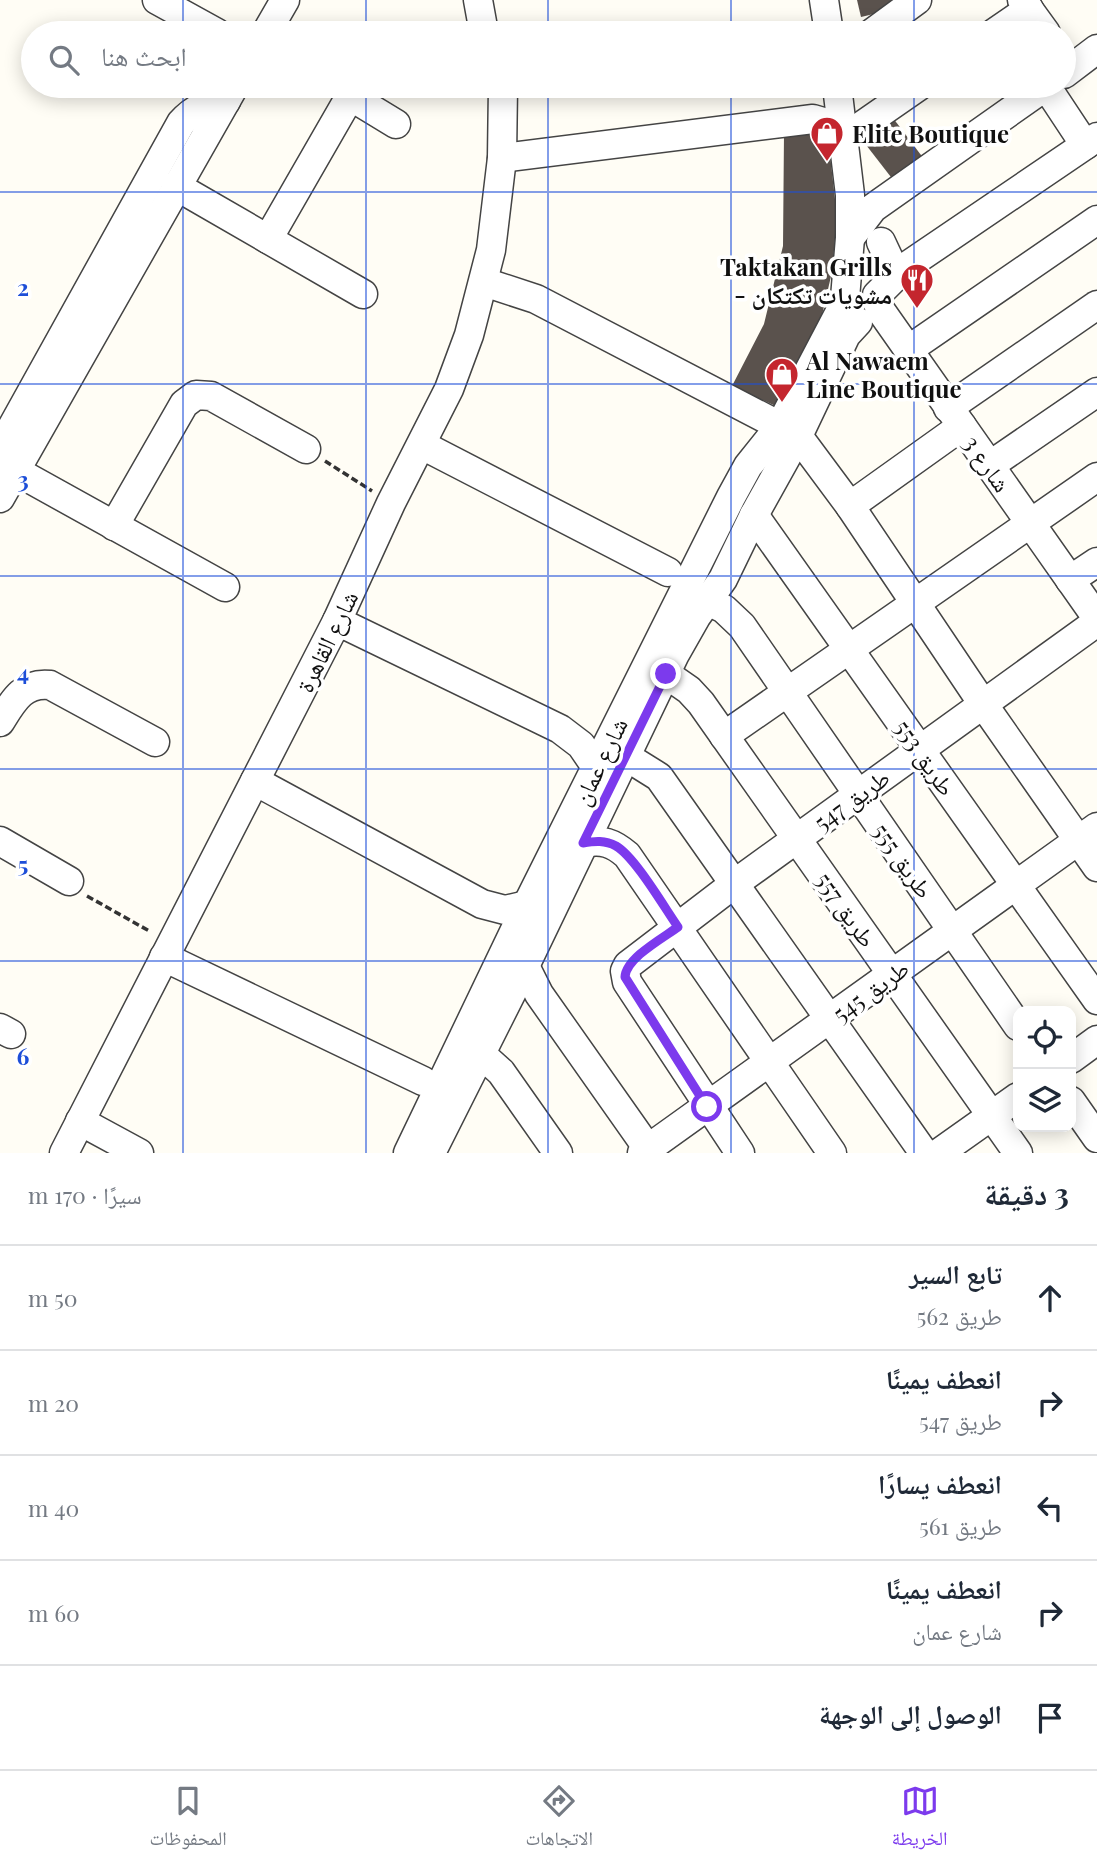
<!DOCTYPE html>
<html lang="ar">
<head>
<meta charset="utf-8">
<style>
	:root { --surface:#fff; --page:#f2f2f3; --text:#1f2937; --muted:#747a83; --line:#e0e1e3; --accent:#7c3aed }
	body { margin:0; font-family:"Playfair Display","Noto Naskh Arabic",serif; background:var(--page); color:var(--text); direction:rtl }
	.controls { position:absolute; right:21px; bottom:21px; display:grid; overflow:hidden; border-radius:14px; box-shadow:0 4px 18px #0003 }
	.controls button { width:63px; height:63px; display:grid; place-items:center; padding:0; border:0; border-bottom:2px solid var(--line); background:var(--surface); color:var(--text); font:35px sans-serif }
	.stop { position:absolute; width:21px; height:21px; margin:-16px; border:5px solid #7c3aed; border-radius:50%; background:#fff }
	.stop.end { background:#7c3aed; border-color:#fff; box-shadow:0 2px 7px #0008 }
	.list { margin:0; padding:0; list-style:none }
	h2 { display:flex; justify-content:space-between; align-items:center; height:91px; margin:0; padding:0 28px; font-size:30px }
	h2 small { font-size:23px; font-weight:400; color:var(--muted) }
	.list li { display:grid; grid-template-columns:46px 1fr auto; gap:21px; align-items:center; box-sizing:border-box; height:105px; padding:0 28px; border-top:2px solid var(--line) }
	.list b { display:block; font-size:26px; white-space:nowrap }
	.list p { margin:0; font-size:23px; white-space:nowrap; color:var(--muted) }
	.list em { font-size:23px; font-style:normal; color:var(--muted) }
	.icon { flex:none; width:38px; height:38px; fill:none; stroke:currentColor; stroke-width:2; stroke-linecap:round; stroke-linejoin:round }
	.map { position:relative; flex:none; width:1097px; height:1153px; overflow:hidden; direction:ltr }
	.search { position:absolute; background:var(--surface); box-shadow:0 4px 18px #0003; left:21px; right:21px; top:21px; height:77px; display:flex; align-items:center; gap:18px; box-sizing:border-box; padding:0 24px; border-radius:38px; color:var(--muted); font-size:26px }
	.sheet { height:616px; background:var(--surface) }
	nav { display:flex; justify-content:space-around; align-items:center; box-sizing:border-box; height:98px; border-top:2px solid var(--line); background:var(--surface); font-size:19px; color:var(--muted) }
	nav a { display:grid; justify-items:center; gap:4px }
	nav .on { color:var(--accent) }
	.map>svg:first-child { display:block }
</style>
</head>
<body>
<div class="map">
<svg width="1097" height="1153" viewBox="0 0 1097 1153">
	<rect width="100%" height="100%" fill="#fffdf5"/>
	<g fill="#5a524d">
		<polygon points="857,0 897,0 899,8 861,17"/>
		<polygon points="893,118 924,159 894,181 863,141"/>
		<polygon points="823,127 830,155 837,217 832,272 816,341 780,408 732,386 764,324 783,246 784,133"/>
	</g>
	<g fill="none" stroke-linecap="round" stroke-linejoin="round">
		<defs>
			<g id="minor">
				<polyline points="157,0 217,33"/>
				<polyline points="478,0 484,33"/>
				<polyline points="824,0 829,33"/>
				<polyline points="1022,0 1046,33"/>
				<polyline points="266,33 285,0"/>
				<polyline points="872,33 917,0"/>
				<polyline points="994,33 1029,9"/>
				<polyline points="1064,74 1097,49"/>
				<polyline points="837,86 850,195 850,238 845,298"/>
				<polyline points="350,96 396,124"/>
				<polyline points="502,158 813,119 830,124 844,138 919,86"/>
				<polyline points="176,186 363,294"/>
				<polyline points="850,238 873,208 1046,86 1085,145"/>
				<polyline points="268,239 356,86"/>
				<polyline points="881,242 896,274"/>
				<polyline points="484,282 536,299 780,426"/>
				<polyline points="877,295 904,268 1097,137"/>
				<polyline points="879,308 1097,618"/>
				<polyline points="908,350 1097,220"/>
				<polyline points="948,408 1097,305"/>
				<polyline points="798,436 850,506 983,704 1097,867"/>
				<polyline points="422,445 668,572"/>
				<polyline points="989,466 1097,392"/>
				<polyline points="0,498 232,90"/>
				<polyline points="850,506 962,426"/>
				<polyline points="754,515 1097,1000"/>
				<polyline points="114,526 184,404 196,395 211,396 306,449"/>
				<polyline points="1070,580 1097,562"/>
				<path d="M225,587L16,471C6,462 3,452 6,438L181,123C194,108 206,104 226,101"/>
				<polyline points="708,601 724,609 742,626 1018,1026"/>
				<polyline points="337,621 560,729 581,745 596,767"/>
				<polyline points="666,674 689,690 701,703 1018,1153"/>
				<path d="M0,722C13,701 23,682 50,685L155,742"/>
				<polyline points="724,736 1097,477"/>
				<polyline points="627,757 659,777 924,1153"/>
				<polyline points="255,781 482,904 505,910 527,905"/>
				<polyline points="0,841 69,881"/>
				<path d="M584,843C602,839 613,843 627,855L832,1153"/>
				<polyline points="164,957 423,1081"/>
				<polyline points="525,966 539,994 651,1153"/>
				<polyline points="0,1028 11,1034"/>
				<polyline points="481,1054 501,1072 558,1153"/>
				<polyline points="1071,1059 1097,1040"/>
				<polyline points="1071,1101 1097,1138"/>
				<polyline points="80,1121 139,1153"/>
				<polyline points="64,1153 337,621 391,503 449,389 469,335 491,250 502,158 503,86"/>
				<polyline points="408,1153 527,905 731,497 748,466 780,426 844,304"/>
				<polyline points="431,1153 525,966 675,654 696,617 723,579 754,515 798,436 846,335 858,322"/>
				<polyline points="642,1153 1097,827"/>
				<polyline points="740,1153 627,982 625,971 628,965 734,884 1097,622"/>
				<polyline points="939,1153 1018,1097"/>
			</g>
		</defs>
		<use href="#minor" stroke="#444" stroke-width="31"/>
		<g stroke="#333" stroke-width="3.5" stroke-dasharray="7 3.5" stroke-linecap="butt">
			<polyline points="325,461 372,491"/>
			<polyline points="87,896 151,932"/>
		</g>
		<use href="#minor" stroke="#fff" stroke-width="28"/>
	</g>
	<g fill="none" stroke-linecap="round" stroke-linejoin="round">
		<path stroke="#7c3aed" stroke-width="9" d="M666,674L583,843C595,841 605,840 616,846C635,857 664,907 678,927C663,938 626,958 625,977L707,1107"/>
	</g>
	<path fill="none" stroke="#1d4ed8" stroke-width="2" stroke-opacity="0.55" d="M183,0V33M366,0V33M548,0V33M731,0V33M914,0V33M183,86V1153M366,86V1153M548,86V1153M731,86V1153M914,86V1153M0,192H1097M0,384H1097M0,576H1097M0,769H1097M0,961H1097"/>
	<defs>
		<symbol id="shop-pin" viewBox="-11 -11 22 30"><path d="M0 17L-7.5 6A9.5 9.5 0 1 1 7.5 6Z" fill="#c4262e" stroke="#fff"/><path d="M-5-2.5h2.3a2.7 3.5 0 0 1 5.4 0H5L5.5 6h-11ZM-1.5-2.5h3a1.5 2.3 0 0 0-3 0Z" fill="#fff"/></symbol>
		<symbol id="restaurant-pin" viewBox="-11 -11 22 30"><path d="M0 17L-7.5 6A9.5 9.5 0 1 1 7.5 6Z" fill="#c4262e" stroke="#fff"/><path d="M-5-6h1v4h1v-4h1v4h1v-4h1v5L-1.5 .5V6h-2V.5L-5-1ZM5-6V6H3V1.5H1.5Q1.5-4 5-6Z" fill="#fff"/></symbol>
	</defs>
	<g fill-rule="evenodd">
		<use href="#shop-pin" x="808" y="114" width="38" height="52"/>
		<use href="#restaurant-pin" x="898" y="261" width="38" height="52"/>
		<use href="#shop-pin" x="763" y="355" width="38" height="52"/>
	</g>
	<g text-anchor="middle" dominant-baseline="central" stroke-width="7" stroke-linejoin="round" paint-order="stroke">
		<g font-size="24" font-weight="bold" fill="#111" stroke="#fff" text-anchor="start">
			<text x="852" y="133">Elite Boutique</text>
			<text x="892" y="266" text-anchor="end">Taktakan Grills<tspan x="892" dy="28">- مشويات تكتكان</tspan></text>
			<text x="806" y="360">Al Nawaem<tspan x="806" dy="28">Line Boutique</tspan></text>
		</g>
		<g font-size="24" fill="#111" stroke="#fff">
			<text transform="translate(988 463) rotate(55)">شارع 3</text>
			<text transform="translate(326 641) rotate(-64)">شارع القاهرة</text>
			<text transform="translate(926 757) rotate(55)">طريق 553</text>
			<text transform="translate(599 761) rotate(-64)">شارع عمان</text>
			<text transform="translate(851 799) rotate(-36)">طريق 547</text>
			<text transform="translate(904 860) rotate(55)">طريق 555</text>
			<text transform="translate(847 909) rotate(55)">طريق 557</text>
			<text transform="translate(870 990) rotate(-36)">طريق 545</text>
		</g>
	</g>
	<g font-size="23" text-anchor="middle" font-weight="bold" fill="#1d4ed8" stroke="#fff" stroke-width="7" stroke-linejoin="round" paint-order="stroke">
		<text x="23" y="296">2</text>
		<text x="23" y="488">3</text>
		<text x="23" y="681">4</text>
		<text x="23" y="873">5</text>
		<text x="23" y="1065">6</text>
	</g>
</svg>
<div class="controls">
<button><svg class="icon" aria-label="locate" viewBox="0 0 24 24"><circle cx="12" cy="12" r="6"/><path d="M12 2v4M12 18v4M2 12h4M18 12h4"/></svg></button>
<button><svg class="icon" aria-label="layers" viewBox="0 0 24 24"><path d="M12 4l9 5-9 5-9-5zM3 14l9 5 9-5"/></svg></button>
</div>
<div class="stop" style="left:707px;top:1107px"></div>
<div class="stop end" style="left:666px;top:674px"></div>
<div class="search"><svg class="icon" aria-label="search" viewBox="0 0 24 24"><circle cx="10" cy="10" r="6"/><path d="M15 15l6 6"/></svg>ابحث هنا</div>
</div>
<section class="sheet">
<h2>3 دقيقة<small>سيرًا · 170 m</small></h2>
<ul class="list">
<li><svg class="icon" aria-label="ahead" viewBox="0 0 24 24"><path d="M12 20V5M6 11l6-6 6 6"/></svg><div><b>تابع السير</b><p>طريق 562</p></div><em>50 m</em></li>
<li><svg class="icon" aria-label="right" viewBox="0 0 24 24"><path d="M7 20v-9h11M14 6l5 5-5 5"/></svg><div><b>انعطف يمينًا</b><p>طريق 547</p></div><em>20 m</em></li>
<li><svg class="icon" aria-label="left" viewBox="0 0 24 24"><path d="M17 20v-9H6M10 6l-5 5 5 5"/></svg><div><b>انعطف يسارًا</b><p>طريق 561</p></div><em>40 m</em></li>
<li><svg class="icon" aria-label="right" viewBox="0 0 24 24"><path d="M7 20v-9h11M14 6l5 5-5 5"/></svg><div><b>انعطف يمينًا</b><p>شارع عمان</p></div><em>60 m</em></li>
<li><svg class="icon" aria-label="arrive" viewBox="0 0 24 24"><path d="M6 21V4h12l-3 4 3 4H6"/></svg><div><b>الوصول إلى الوجهة</b></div></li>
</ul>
</section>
<nav>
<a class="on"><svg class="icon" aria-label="map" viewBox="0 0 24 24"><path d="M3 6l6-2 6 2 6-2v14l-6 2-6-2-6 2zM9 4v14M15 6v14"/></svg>الخريطة</a>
<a><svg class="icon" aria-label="directions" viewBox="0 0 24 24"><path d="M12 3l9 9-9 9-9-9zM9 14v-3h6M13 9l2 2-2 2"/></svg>الاتجاهات</a>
<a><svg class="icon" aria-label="saved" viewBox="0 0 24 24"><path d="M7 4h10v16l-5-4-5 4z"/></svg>المحفوظات</a>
</nav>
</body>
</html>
